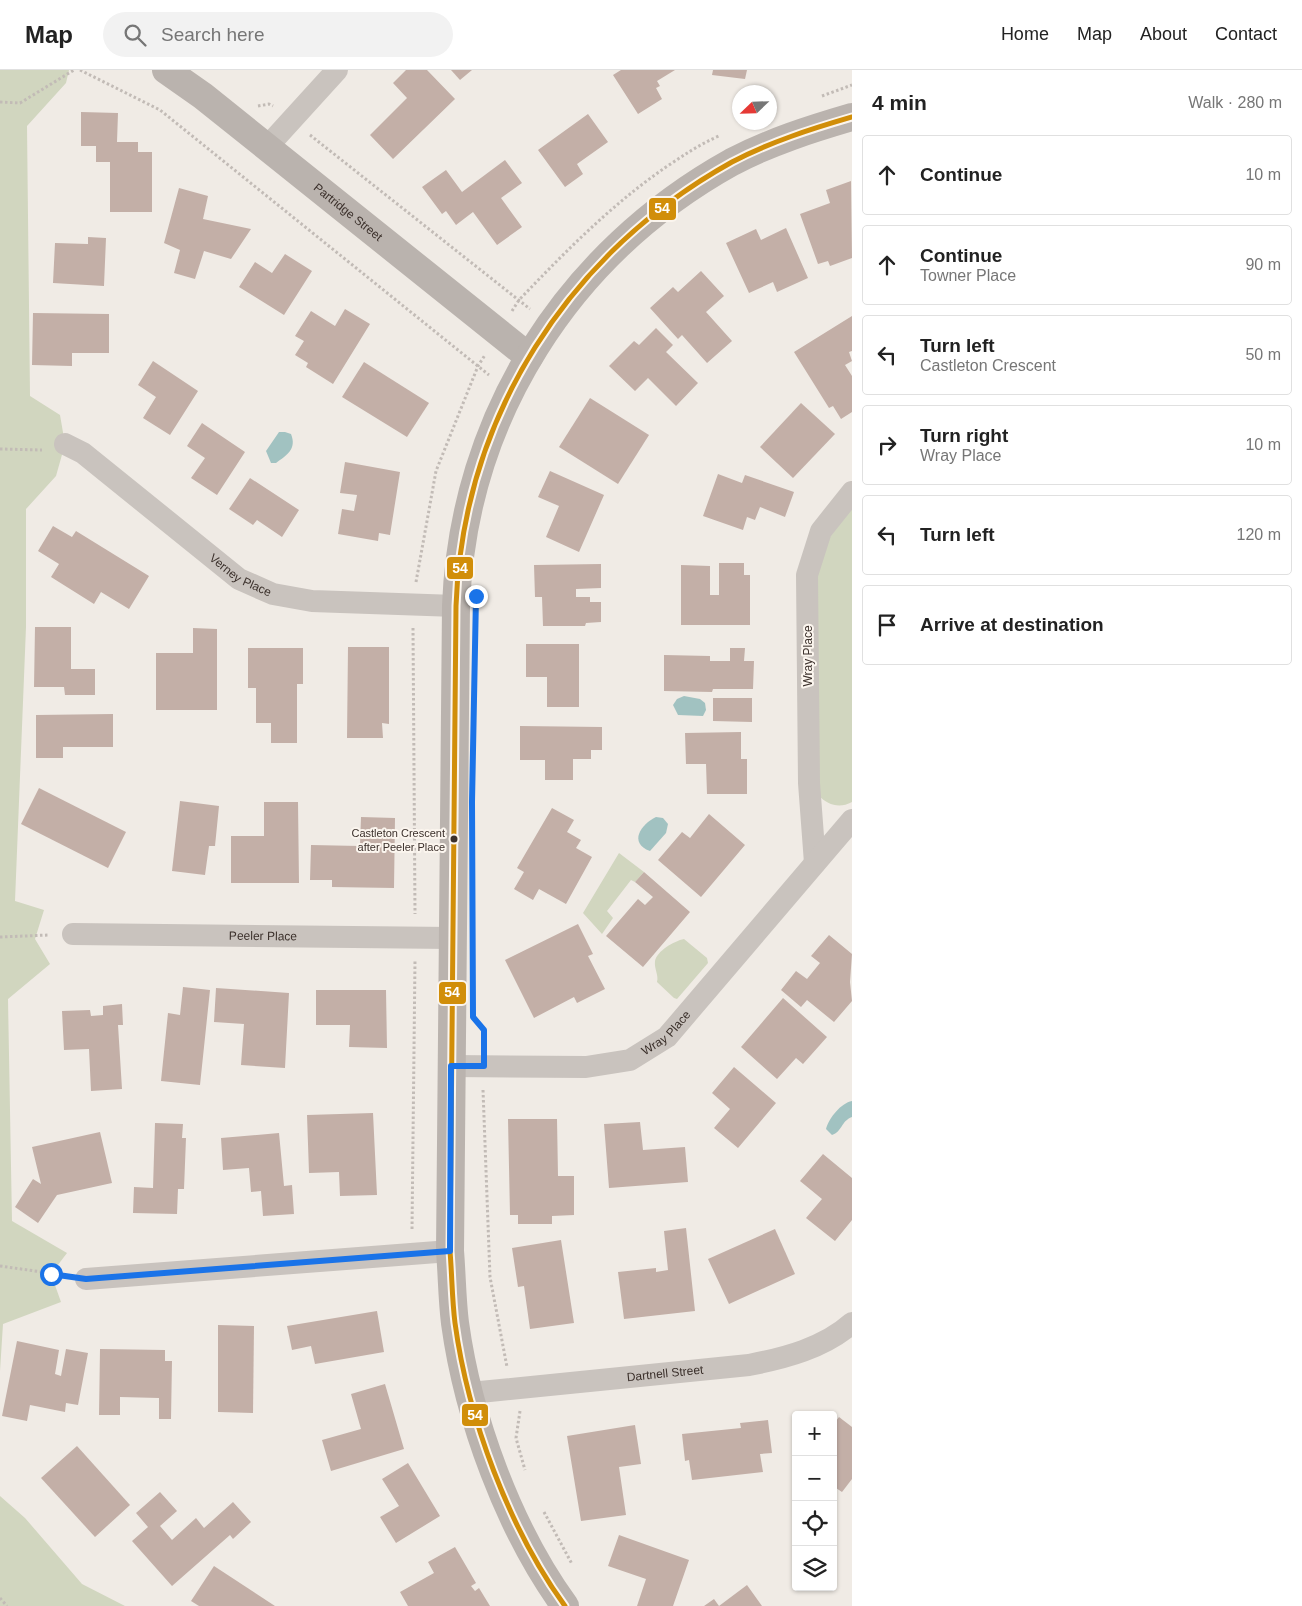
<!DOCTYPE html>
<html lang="en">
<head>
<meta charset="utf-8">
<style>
	:root { --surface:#fff; --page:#f2f2f2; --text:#222; --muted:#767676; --line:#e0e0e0 }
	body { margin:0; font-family:Arial,sans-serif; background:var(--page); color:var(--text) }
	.controls { position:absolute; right:15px; bottom:15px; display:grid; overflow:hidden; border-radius:5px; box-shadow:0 1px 4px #0004 }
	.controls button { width:45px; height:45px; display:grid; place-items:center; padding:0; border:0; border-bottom:1px solid var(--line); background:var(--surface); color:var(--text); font:25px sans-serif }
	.compass { position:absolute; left:732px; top:15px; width:45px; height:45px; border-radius:50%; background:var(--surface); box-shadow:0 1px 4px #0004; rotate:247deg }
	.stop { position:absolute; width:15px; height:15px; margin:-11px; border:4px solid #1a73e8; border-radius:50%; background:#fff }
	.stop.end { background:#1a73e8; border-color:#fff; box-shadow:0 1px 5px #0008 }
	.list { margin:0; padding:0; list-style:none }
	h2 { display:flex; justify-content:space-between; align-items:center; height:65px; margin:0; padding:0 20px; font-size:21px }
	h2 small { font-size:16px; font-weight:400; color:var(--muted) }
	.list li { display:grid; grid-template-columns:32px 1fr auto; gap:15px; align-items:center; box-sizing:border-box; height:80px; margin:0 10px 10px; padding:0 10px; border:1px solid var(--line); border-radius:5px }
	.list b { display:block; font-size:19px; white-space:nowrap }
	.list p { margin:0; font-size:16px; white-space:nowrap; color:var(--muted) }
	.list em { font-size:16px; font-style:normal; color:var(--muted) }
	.icon { flex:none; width:28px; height:28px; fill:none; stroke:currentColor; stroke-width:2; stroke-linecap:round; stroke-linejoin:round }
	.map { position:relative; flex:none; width:852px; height:1536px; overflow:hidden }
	header { display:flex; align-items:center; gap:30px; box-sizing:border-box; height:70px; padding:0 25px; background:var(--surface); border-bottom:1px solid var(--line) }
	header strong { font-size:24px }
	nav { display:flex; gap:28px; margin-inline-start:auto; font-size:18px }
	.search { width:350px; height:45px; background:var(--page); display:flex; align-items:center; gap:12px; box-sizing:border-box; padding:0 18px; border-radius:28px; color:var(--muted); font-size:19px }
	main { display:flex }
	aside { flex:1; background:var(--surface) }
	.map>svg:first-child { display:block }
</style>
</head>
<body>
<header>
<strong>Map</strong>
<div class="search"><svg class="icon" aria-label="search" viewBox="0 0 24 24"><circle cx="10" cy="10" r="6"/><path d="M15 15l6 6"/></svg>Search here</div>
<nav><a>Home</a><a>Map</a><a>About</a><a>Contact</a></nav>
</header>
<main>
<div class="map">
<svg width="852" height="1536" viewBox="0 0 852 1536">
	<rect width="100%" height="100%" fill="#f0ebe5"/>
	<g fill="#d1d6bf">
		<polygon points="0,0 69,0 66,13 27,56 30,326 60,345 65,374 56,406 26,439 26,557 15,831 44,840 35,869 50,894 8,929 12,1151 67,1183 51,1204 61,1232 3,1254 0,1301"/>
		<path d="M852,435V732C839,739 828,735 818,725L815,509L823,477Z"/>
		<polygon points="619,783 644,802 635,812 631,810 607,841 613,848 602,864 583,843"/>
		<path d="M684,869L707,888L708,893L677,929L674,928L657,912C659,905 654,899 655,891C657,881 674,871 684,869Z"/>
		<polygon points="0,1426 25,1448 82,1514 125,1536 0,1536"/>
	</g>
	<g fill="#a1c2c1">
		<path d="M279,362H285L291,364C297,379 287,385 276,393H271L266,381Z"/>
		<polygon points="684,626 700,629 705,633 706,640 703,646 678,645 673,635 677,629"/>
		<path d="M656,747L663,748L668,754L666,763L650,781C628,773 641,754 656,747Z"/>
		<path d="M852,1031V1047C841,1051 842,1062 832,1065L826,1059C829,1048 841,1033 852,1031Z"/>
	</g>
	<g fill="#c3afa7">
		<polygon points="406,0 427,0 455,29 393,89 370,65 407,28 393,13"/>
		<polygon points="451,0 472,0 460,10"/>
		<polygon points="621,0 675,0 657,11 660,16 656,18 662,29 638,44 613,5"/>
		<polygon points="713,0 747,0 745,9 712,5"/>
		<polygon points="81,42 118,43 117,72 138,72 138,82 152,82 152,142 110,142 110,92 96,92 96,76 81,76"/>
		<polygon points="588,44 608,72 577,94 583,104 565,117 538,80"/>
		<polygon points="505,90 522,113 501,128 522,157 497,175 473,142 456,155 446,141 442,144 422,117 446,100 462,122"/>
		<polygon points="851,111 852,188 830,196 828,191 818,194 800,144 830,133 826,120"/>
		<polygon points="179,118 208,126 203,149 251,159 231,189 204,181 195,209 174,203 180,180 164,173"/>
		<polygon points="786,158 808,208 777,222 773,212 749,223 726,173 756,159 761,170"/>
		<polygon points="88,167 106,168 104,216 53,213 55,173 88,174"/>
		<polygon points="285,184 312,201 284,245 239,217 255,192 272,203"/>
		<polygon points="701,201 724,226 706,242 732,271 707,293 682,265 678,269 650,238 673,217 678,222"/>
		<polygon points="345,239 370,254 333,314 306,297 308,293 295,285 304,271 295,266 311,241 335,256"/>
		<polygon points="33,243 109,244 109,283 72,283 72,296 32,295"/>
		<polygon points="852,246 852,281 849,282 852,291 845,295 852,306 852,342 841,349 833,336 829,338 794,282"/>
		<polygon points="656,258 673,275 666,282 698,313 676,336 648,308 635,321 609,296 634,271 639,275"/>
		<polygon points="153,291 198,321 170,365 143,348 156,327 138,315"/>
		<polygon points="364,292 429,333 407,367 342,327"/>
		<polygon points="590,328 649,365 618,414 559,377"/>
		<polygon points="801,333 835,364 793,408 760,377"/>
		<polygon points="202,353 245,382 217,425 191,408 205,388 187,376"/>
		<polygon points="345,392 400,402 390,465 379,463 378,471 338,464 342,439 354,441 357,425 340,423"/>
		<polygon points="550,401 604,425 579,482 546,467 559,436 538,427"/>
		<polygon points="718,404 742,413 745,405 794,422 785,447 760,437 755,450 747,447 743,460 703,446"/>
		<polygon points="250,408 299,440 282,467 257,450 253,455 229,439"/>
		<polygon points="53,456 72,467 76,461 149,506 129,539 101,522 94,534 51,507 59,494 38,481"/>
		<polygon points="719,493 744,493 744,505 750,505 750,555 681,555 681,495 710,496 710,525 719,525"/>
		<polygon points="601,494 601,518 576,519 576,527 590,527 590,532 601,532 601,552 586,553 585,556 543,556 542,527 535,527 534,495"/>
		<polygon points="35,557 71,557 71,599 95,599 95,625 65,625 64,617 34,617"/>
		<polygon points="193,558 217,559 217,640 156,640 156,583 193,583"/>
		<polygon points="526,574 579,574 579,637 547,637 547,607 526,607"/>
		<polygon points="348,577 389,577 389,654 382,653 383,668 347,668"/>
		<polygon points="248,578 303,578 303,614 297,614 297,673 271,673 271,653 256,653 256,618 248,618"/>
		<polygon points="730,578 745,578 744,591 754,591 753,619 713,619 712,622 664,621 664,585 710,586 710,591 730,591"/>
		<polygon points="713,628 752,628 752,652 713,651"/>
		<polygon points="113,644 113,677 63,677 63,688 36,688 36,645"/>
		<polygon points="520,656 602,657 602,680 591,680 591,689 573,689 573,710 545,710 545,690 520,690"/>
		<polygon points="741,662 741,689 747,689 747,724 707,724 706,694 686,694 685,663"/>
		<polygon points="39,718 126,762 108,798 21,754"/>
		<polygon points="180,731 219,736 215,776 209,776 205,805 172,801"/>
		<polygon points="264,732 298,732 299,813 231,813 231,766 264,766"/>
		<polygon points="552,738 574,750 567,762 581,770 576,778 592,787 566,834 539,819 533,830 514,819 524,802 517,798"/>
		<polygon points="709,744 745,775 701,827 658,790 682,762 690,768"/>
		<polygon points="361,747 395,748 394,818 332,817 332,810 310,810 311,775 360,776"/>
		<polygon points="644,802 690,842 643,897 606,866 638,829 645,835 653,827 635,812"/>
		<polygon points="578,854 593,884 588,886 605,919 577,933 574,927 534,948 505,890"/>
		<polygon points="829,865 852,884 850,912 852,931 834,952 807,930 801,937 781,920 796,901 807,909 820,893 811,886"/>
		<polygon points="183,917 210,920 200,1015 161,1011 168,943 180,945"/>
		<polygon points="216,918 289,923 285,998 241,995 244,954 214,952"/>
		<polygon points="316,920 386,920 387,978 349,977 350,955 316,955"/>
		<polygon points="783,928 827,967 803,994 796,988 777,1009 741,977"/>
		<polygon points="122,934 123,955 118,955 122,1019 91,1021 89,979 64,980 62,941 90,940 91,946 103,945 103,936"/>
		<polygon points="734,997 776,1033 738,1078 714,1058 730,1039 712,1023"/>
		<polygon points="373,1043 377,1125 340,1126 339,1102 309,1103 307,1045"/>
		<polygon points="508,1049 557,1049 558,1106 574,1106 574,1145 552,1146 552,1154 518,1154 518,1145 510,1145"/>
		<polygon points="640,1052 643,1080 685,1077 688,1112 609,1118 604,1054"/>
		<polygon points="155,1053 183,1054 182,1068 186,1068 184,1119 178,1119 177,1144 133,1143 134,1117 153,1118"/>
		<polygon points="100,1062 112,1113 57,1125 38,1153 15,1137 33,1109 41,1114 32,1077"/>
		<polygon points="279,1063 284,1116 292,1115 294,1144 263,1146 261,1121 251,1122 249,1098 223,1100 221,1068"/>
		<polygon points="823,1084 852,1108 852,1150 835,1171 806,1148 822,1129 800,1111"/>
		<polygon points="686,1158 695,1241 624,1249 618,1202 656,1198 656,1202 668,1200 664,1161"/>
		<polygon points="775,1159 795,1204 729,1234 708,1189"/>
		<polygon points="561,1170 574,1253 530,1259 524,1216 518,1217 512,1178"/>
		<polygon points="377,1241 384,1282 315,1294 311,1276 292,1280 287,1256"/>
		<polygon points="218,1255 254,1256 253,1343 218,1342"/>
		<polygon points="17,1271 59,1280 55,1304 61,1306 66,1279 88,1283 78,1335 66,1333 65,1342 30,1335 27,1351 2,1346"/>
		<polygon points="100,1279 165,1280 165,1291 172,1291 171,1349 159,1349 159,1328 120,1327 120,1345 99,1345"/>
		<polygon points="385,1314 404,1379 331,1401 322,1370 361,1359 351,1324"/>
		<polygon points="839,1347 852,1357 852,1409 842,1422 833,1416 833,1355"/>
		<polygon points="768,1350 772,1383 760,1384 763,1402 692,1410 689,1390 685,1391 682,1364 741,1358 740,1353"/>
		<polygon points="635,1355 641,1394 619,1397 626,1445 581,1451 567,1366"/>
		<polygon points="77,1376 130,1435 95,1467 41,1408"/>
		<polygon points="408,1393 440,1446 396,1473 380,1447 399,1436 382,1409"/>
		<polygon points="160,1422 177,1441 160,1456 172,1470 196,1448 204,1458 233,1432 251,1452 233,1469 230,1465 172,1516 132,1471 148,1457 136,1443"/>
		<polygon points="619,1465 689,1490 673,1536 637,1536 646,1509 608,1496"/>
		<polygon points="455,1477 476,1513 471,1516 475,1521 479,1518 490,1536 408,1536 400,1522 434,1503 428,1492"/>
		<polygon points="214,1496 275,1536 199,1536 191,1531"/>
		<polygon points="747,1515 762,1536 704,1536 714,1529 719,1536"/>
	</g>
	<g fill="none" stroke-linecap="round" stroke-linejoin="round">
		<g stroke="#c2bbb6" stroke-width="3" stroke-dasharray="2.5 2.5" stroke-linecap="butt">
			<polyline points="80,0 160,40 489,305"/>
			<polyline points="822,26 852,15"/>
			<polyline points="0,32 20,33 74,0"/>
			<polyline points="258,36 269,34 273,36"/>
			<polyline points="310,65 530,239"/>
			<path d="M512,241L519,230C565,182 611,135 666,97C684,85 700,74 719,66"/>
			<polyline points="0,379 42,380"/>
			<polyline points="416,512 436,401 478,296 485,285"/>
			<polyline points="413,558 415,844"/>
			<polyline points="0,867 49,865"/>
			<polyline points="479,954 484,960 484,974"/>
			<polyline points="483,1020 490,1207 507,1297"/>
			<polyline points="412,1159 415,890"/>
			<polyline points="0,1196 63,1205"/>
			<polyline points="520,1341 516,1368 525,1400"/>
			<polyline points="544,1442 572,1494"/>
			<polyline points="0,1528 7,1536"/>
		</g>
		<g stroke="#c9c3be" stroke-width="22">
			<polyline points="267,77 337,0"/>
			<path id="s1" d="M65,374L83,383L239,509L273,524L312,531L456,536"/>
			<polyline points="815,793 809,713 807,505 821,461 852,422"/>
			<path id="s2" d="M73,864L452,868"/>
			<path id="s3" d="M451,996L586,997L630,990L667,967L852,750"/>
			<polyline points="86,1209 450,1181"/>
			<path id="s4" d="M470,1323L749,1295C785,1288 824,1278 852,1253"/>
		</g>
		<g stroke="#bab3ae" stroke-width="28">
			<path id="s5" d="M166,0L203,26L529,287"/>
			<path d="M565,1536C509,1459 468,1348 455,1253C452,1229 452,1205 450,1181L456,536C463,347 568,183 732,92C770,72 811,59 852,47"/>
		</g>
		<defs>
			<path id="bus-1" d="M565,1536C509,1459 468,1348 455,1253C452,1229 452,1205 450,1181L456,536C463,347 568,183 732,92C770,72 811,59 852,47"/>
		</defs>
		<use href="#bus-1" stroke="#fbf5ee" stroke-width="9"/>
		<use href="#bus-1" stroke="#d18e09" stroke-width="5"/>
	</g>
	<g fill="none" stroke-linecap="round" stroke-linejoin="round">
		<polyline stroke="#1a73e8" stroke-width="6" points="51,1204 86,1209 450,1181 451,996 484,996 484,960 473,947 472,732 476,526"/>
	</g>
	<circle fill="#3b302b" stroke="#fbf5ee" stroke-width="2" cx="454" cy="769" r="4.5"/>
	<g text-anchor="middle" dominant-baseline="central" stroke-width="4" stroke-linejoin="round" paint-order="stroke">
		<g font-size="11" fill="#3b302b" stroke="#fbf5ee" text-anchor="end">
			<text x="445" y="763">Castleton Crescent<tspan x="445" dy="14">after Peeler Place</tspan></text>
		</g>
		<g font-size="12" fill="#3b302b" stroke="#fbf5ee">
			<text stroke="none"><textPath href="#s5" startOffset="231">Partridge Street</textPath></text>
			<text stroke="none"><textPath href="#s1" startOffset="220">Verney Place</textPath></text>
			<text transform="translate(808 586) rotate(-90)">Wray Place</text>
			<text stroke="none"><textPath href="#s2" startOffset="190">Peeler Place</textPath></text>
			<text stroke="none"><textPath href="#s3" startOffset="225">Wray Place</textPath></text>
			<text stroke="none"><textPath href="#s4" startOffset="196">Dartnell Street</textPath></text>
		</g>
	</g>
	<g stroke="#fbf5ee" stroke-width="2">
		<rect x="648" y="127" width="29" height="24" rx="5" fill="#d18e09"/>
		<rect x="446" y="486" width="28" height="24" rx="5" fill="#d18e09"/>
		<rect x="438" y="911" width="29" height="24" rx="5" fill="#d18e09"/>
		<rect x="461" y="1333" width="28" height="24" rx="5" fill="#d18e09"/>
	</g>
	<g font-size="14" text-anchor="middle" font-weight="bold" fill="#fff">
		<text x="662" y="143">54</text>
		<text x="460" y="503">54</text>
		<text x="452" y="927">54</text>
		<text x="475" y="1350">54</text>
	</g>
</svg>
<div class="controls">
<button>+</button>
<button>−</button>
<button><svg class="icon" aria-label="locate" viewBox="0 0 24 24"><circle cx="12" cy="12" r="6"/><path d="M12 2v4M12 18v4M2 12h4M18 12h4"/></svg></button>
<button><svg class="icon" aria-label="layers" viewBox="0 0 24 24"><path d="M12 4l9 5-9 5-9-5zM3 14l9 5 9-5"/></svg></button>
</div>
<svg class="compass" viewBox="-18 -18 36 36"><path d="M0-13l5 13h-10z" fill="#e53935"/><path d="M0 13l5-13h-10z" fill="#767676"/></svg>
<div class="stop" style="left:51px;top:1204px"></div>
<div class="stop end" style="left:476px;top:526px"></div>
</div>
<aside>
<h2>4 min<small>Walk · 280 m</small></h2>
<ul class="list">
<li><svg class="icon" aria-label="ahead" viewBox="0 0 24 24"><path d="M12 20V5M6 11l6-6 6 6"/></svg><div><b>Continue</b></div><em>10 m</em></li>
<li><svg class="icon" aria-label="ahead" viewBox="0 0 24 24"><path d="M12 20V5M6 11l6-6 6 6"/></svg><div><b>Continue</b><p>Towner Place</p></div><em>90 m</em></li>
<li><svg class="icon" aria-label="left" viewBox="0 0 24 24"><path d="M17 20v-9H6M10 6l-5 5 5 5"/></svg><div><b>Turn left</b><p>Castleton Crescent</p></div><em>50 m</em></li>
<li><svg class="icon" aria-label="right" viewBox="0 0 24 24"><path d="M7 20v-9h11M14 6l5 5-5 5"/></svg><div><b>Turn right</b><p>Wray Place</p></div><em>10 m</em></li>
<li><svg class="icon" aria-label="left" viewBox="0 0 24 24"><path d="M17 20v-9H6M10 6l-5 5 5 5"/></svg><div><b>Turn left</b></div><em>120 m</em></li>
<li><svg class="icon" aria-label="arrive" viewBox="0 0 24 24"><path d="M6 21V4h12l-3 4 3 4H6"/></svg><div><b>Arrive at destination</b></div></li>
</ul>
</aside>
</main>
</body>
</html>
